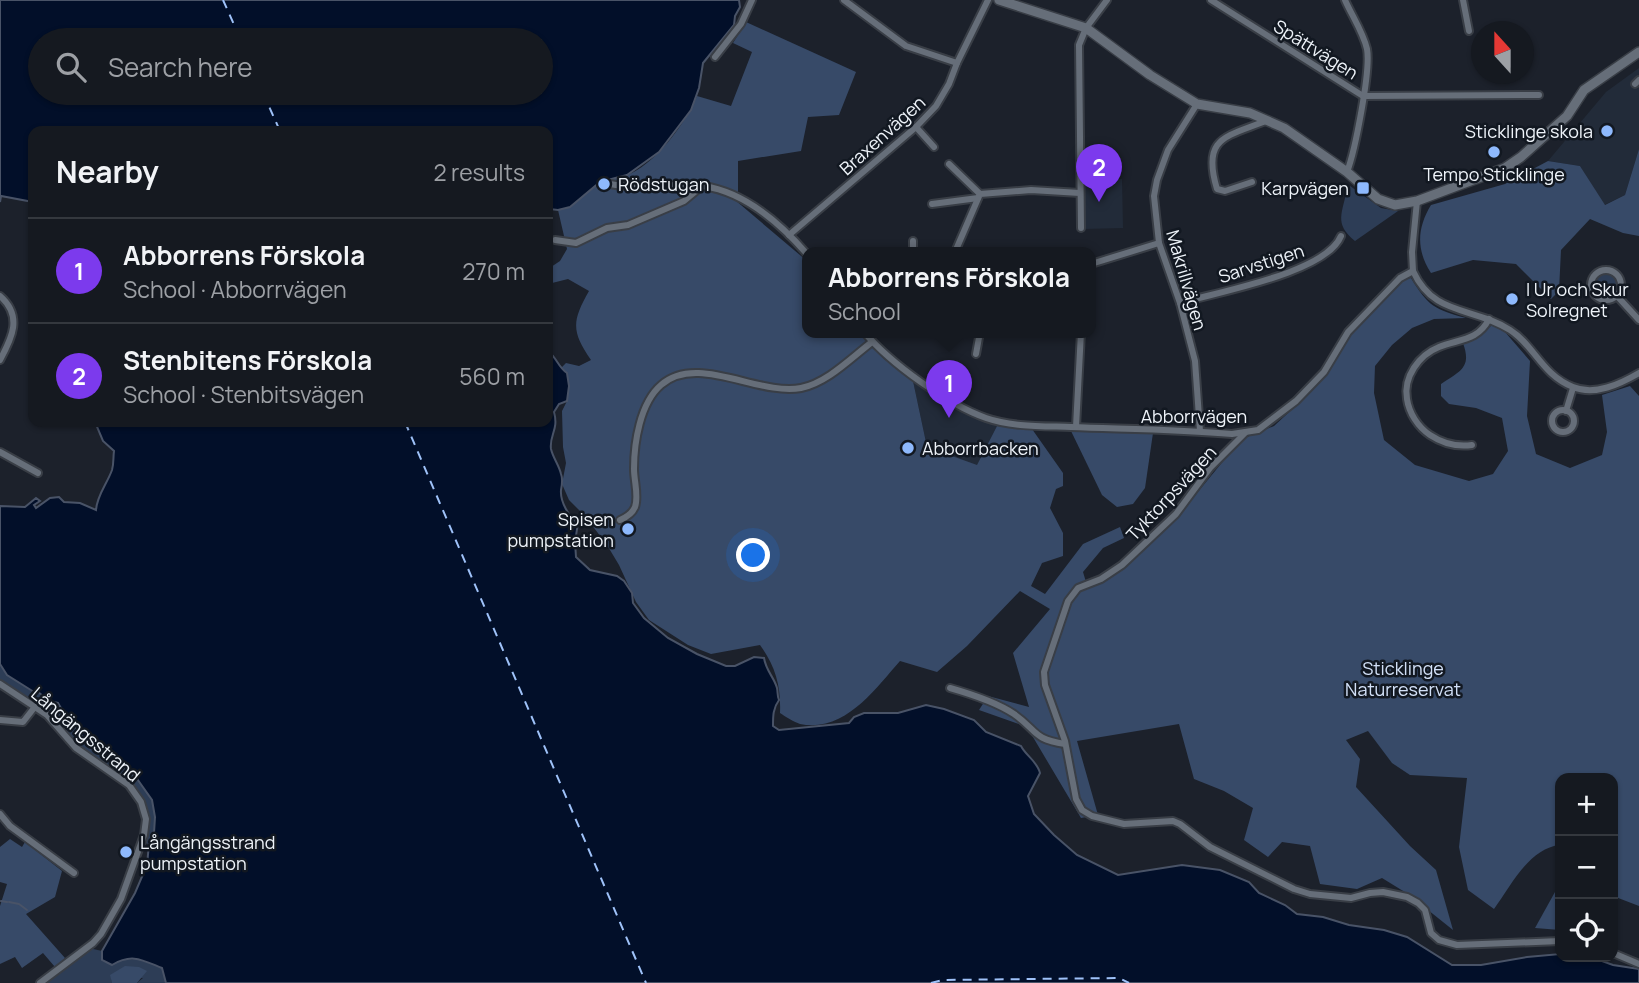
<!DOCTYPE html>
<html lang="en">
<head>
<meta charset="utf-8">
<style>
	:root { --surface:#151920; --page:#22262d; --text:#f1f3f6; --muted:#9da0a5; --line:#34383e; --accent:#7c3aed }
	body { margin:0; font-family:Manrope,sans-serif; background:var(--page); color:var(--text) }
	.controls { position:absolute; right:21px; bottom:21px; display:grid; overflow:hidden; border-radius:14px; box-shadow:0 2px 5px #0004 }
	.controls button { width:63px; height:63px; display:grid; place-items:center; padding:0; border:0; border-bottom:2px solid var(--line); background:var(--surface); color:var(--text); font:35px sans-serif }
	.compass { position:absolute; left:1471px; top:21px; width:63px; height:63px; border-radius:50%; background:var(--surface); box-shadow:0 2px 5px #0004; rotate:339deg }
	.you { position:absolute; left:754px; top:556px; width:24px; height:24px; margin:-18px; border:5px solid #fff; border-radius:50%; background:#1a73e8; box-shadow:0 0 0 10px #1a73e833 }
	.badge { display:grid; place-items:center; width:46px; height:46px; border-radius:50%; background:var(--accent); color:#fff; font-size:23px; font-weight:700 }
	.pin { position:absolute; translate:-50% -58px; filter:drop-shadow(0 2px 4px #0008) }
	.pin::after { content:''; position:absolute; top:37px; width:24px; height:21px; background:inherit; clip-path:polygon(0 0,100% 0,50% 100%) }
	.popup { position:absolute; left:802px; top:247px; width:294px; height:91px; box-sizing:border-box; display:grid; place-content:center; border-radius:14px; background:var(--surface); filter:drop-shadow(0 2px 5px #0005); font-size:23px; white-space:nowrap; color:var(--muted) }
	.popup b { font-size:26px; color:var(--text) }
	.popup::after { content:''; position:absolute; left:50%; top:100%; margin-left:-14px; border:14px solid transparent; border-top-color:var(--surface) }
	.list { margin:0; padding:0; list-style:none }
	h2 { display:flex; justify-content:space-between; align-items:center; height:91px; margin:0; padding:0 28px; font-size:30px }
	h2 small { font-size:23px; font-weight:400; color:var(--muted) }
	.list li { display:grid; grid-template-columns:46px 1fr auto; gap:21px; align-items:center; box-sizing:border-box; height:105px; padding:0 28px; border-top:2px solid var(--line) }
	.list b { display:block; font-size:26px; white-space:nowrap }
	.list p { margin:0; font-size:23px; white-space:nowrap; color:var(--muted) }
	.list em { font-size:23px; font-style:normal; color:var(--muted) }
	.icon { flex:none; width:38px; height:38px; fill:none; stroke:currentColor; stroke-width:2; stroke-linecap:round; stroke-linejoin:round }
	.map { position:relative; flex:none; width:1639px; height:983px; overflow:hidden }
	.search { position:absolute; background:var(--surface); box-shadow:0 2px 5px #0004; left:28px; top:28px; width:525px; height:77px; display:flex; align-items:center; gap:18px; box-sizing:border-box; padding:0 24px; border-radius:38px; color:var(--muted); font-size:26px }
	.panel { position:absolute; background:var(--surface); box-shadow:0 2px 5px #0004; left:28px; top:126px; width:525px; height:301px; border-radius:14px }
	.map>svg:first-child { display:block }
</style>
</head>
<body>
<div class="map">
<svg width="1639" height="983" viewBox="0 0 1639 983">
	<rect width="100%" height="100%" fill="#1c212b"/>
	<g fill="#222b39">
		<polygon points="1639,68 1639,149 1625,195 1604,205 1580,166 1548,161 1606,92"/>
		<polygon points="1122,179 1123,228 1084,229 1084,180"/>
		<polygon points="913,381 958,410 997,426 977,466 927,447"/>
	</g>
	<g fill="#2d3d56">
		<path d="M1350,186L1381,208L1398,211L1355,241C1333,223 1343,213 1347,188Z"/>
		<circle cx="1607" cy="285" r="12"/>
		<polygon points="0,664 7,675 33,692 37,691 49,701 58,703 66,717 93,749 135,776 145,789 152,800 155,818 154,833 149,844 144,843 147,810 133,785 92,757 73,740 47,710 0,680"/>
		<polygon points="89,948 102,951 103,960 144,959 162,968 166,983 137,983 143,978 111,975 112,983 42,983"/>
	</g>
	<g fill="#374a68">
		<path d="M746,22L856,72L839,115L808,117L801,151L738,161V195L735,200L807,261V332H860L883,358L913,381L927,447L977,465L997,426L1032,429L1063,473V486L1056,489L1050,508L1063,533V556L1042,563L1031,586L1045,594L1083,544L1120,527L1124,538L1103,548L1083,572L1086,582L1101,577L1123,563L1174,521L1229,454L1247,437L1274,426L1312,391L1328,370L1352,331L1405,279L1411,278C1429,307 1434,309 1466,318L1434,319L1412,328L1392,345L1375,366L1374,393L1384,440L1415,465L1469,481L1493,474L1508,451L1502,418L1476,408L1449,404L1441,396V384C1460,371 1472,368 1463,343L1478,337L1492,325L1505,332L1530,361L1527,416L1536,454L1570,468L1602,455L1607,432L1602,395L1630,386L1639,396V906L1613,896V778H1560V845C1529,848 1511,886 1494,909L1468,890L1459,847L1467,778L1410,775L1392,763L1368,731L1346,740L1360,759L1356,787L1410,846L1436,870L1453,930L1408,894L1382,878L1357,889L1320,884L1310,846L1282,842L1268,857L1244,840L1253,808L1224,791L1194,779L1179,724L1077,741L1098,815L1081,818L1027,727L979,710L988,696L1029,707L1013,653L1050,609L1020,591L967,646L937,672L900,661C875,689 845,733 800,724C794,722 786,717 780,713C781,687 776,667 760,645L711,654L688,645L649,620L636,602L619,565L607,545L585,516L569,500L562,484L566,463L563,447L562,411L567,401L560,369L566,363L579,366L591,360C571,331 572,321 589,291L568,279L548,284V269L560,261L567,249L558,210C575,205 585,193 599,183C606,178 617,179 625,176C654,166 686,123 697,96L731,106L752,52L733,43Z"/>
		<path d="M1639,149V236L1623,233L1590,219L1561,250L1559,291L1551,299L1516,264L1473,260L1431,273C1416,250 1417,228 1431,205L1505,184L1548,161L1580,166L1605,205L1625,195Z"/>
		<polygon points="1071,431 1153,433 1145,488 1133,504 1117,507 1102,495"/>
		<polygon points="10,839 22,847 25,842 62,871 55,897 26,914 65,958 55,967 43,953 22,968 15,957 0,964 0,906 7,884 0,882 0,847"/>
		<polygon points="1560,883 1560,930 1535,928"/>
		<polygon points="125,966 139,967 147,971 137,983 112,983 110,975"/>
	</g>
	<g fill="#020f29" stroke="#495367" stroke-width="2" fill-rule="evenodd">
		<path d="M0,0H739L740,7L735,16L734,25L703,63L699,88L691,110L659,152L627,175L600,182L570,207L558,210L550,209L548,213V131H33V202L1,196L0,202ZM40,40H541V93H40Z"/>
		<path d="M548,351C557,358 558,367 567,373L569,386L567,401L559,404L554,412C559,430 549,435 551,449C553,458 559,465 561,474C563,479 562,485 561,490C560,502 569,517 578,523L575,542L576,557L590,570L617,576L624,581L632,593L633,603L644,618L668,638L697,654L726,666H735L754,657L764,658C766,671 774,677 777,688C778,692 777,696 779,700C773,708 773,716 773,726L779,730L849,723L854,717L864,713H898L926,705L944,709L974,720L986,732L1021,746C1026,756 1037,761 1040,773L1028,796L1034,814L1054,835L1077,855L1118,875L1182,865L1220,870L1249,882L1259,893L1285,905L1297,914L1323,917L1349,925L1384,930L1407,937L1452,965H1481L1527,957L1560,954V957H1591L1613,965L1639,969V983H166L162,968C142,960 132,953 112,965L102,960V951L135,893L147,865L149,844L154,833L155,817L152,800L135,776L93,749L66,717L58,703L49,701L37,691L34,692L7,675L0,664V506L25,507L36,498L40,501L34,505L36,508L50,498L59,497L64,502L80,503L96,510C97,495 107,484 112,470C114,463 113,458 114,451L103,441L95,422H548Z"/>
	</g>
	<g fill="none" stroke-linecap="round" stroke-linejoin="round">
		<g stroke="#495367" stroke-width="2">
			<polyline points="1,901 7,902"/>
			<polyline points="9,902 19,904 27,910"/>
		</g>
		<g stroke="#9fc2f9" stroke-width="2" stroke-dasharray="9 7" stroke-linecap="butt">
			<polyline points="223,0 241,40"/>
			<polyline points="263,93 280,131"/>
			<polyline points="405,422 646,983"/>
			<polyline points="931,983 943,980 1119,978 1129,983"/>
		</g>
		<defs>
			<g id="street">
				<polyline points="844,0 906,46 957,63"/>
				<polyline points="1211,0 1363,96 1539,95"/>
				<path d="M1345,0C1352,16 1363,32 1367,49C1371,70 1355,151 1347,172"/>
				<polyline points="1463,0 1469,31"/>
				<polyline points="715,57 741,24 752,0"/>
				<polyline points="1635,84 1639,80"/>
				<polyline points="1197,104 1168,150 1157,180 1154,196 1159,243 1180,303 1195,361 1200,431"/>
				<polyline points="916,127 934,147"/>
				<polyline points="949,164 980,194"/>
				<path d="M1252,182L1225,191L1217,189C1201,136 1227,137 1268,120"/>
				<path d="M610,184C640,190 672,182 703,186C745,192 781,224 807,254"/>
				<polyline points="932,204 978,198"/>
				<polyline points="1081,228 1079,45 1086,28 1107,0"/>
				<polyline points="789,235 916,127 936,106 949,84 957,63 988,0"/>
				<polyline points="555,240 576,243 607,228 628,225 684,201 702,186"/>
				<polyline points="913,241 913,252"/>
				<polyline points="955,252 980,194 1031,190 1080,193"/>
				<polyline points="1091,264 1159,243"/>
				<circle cx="1606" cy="285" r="15"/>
				<path d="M1413,271C1434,317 1473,306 1510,330C1534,345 1542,375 1573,387C1595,396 1620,384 1639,373"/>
				<path d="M0,296C23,316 12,338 0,360"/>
				<polyline points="1617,296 1639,320"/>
				<path d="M1180,303C1217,292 1326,273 1341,236"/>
				<path d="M864,332C891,364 947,404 986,418C1012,427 1043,426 1071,427C1124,429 1178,429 1232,434L1258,430L1296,401L1324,372L1348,332L1400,278L1413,271L1412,252L1417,201"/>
				<polyline points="976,354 980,332"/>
				<circle cx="1563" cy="421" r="11"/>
				<polyline points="1566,411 1573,388"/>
				<polyline points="1076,427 1081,332"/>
				<polyline points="1245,433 1210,468 1176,514 1122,565 1101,579 1078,588 1068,601 1044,672 1045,685 1065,741 1076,799 1082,810 1092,816 1124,824 1173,821 1180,824 1210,847 1294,889 1310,894 1351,898 1370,893 1383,892 1407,897 1418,903 1425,910 1431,933 1439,940 1457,945 1560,941"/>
				<path d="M1472,445C1457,447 1442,443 1430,435C1418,427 1409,413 1407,399C1403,377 1419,355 1439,347C1459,339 1478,341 1489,319"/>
				<polyline points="0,452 38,473"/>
				<path d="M620,520C627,517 632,514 635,507C639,496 634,481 634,469C634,443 640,403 661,385C697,353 758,396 801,388C827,383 851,358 872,342"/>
				<polyline points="0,684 47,715 76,748 129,785 141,802 146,819 144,835 121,899 101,934 93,943 40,983"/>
				<path d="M950,688C971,694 996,702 1014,714C1038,731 1032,739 1065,744"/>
				<polyline points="0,720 23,722 34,708"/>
				<polyline points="0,814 10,826 74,873"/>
				<polyline points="1613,953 1639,964"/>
			</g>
			<polyline id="secondary" points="999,0 1086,28 1150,75 1197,104 1250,113 1284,128 1347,172 1378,199 1395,205 1417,201 1505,168 1521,157 1567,116 1584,90 1639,52"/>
		</defs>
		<use href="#street" stroke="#393e46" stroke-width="10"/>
		<use href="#secondary" stroke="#393e46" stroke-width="12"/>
		<use href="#street" stroke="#666e79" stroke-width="6"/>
		<use href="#secondary" stroke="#666e79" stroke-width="9"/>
	</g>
	<g fill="#8eb9fd" stroke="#121821" stroke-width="2.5">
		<circle cx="1607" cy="131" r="7"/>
		<circle cx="1494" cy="152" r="7"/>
		<circle cx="604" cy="184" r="7"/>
		<rect x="1356" y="181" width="14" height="14" rx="3.5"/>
		<circle cx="1512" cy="299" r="7"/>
		<circle cx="908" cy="448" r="7"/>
		<circle cx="628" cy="529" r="7"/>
		<circle cx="126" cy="852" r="7"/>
	</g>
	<g text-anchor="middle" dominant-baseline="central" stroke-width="5" stroke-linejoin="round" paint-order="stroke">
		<g font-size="18" fill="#eef3f9" stroke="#121821">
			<text transform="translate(1316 49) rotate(32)">Spättvägen</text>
			<text transform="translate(882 135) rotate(-42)">Braxenvägen</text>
			<text transform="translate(1261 263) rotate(-18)">Sarvstigen</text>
			<text transform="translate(1187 280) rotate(74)">Makrillvägen</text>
			<text x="1194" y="416">Abborrvägen</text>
			<text transform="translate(1171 493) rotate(-47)">Tyktorpsvägen</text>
			<text transform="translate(86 734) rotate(40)">Långängsstrand</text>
		</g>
		<g font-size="18" fill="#eef3f9" stroke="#121821" text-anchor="start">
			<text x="1593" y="131" text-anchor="end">Sticklinge skola</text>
			<text x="1494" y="174" text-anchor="middle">Tempo Sticklinge</text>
			<text x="618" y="184">Rödstugan</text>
			<text x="1349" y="188" text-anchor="end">Karpvägen</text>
			<text x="1526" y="289">I Ur och Skur<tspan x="1526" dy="21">Solregnet</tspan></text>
			<text x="922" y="448">Abborrbacken</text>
			<text x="614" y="519" text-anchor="end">Spisen<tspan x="614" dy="21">pumpstation</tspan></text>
			<text x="140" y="842">Långängsstrand<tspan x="140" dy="21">pumpstation</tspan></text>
		</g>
		<g font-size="18" fill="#d2e0f7" stroke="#121821">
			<text x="1403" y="668">Sticklinge<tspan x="1403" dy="21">Naturreservat</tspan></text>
		</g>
	</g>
</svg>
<div class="controls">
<button>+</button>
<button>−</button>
<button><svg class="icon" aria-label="locate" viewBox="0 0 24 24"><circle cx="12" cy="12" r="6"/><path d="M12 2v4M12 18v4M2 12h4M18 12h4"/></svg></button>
</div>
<svg class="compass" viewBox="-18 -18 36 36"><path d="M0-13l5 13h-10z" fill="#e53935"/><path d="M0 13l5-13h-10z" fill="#9da0a5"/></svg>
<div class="you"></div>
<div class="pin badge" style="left:949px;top:418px">1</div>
<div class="popup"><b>Abborrens Förskola</b>School</div>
<div class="pin badge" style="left:1099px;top:202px">2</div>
<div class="search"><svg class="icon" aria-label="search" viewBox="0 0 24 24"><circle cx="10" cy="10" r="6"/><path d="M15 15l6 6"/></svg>Search here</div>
<section class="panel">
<h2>Nearby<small>2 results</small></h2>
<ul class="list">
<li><span class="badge">1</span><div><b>Abborrens Förskola</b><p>School · Abborrvägen</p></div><em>270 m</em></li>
<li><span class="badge">2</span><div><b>Stenbitens Förskola</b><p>School · Stenbitsvägen</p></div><em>560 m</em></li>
</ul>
</section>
</div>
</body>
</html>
